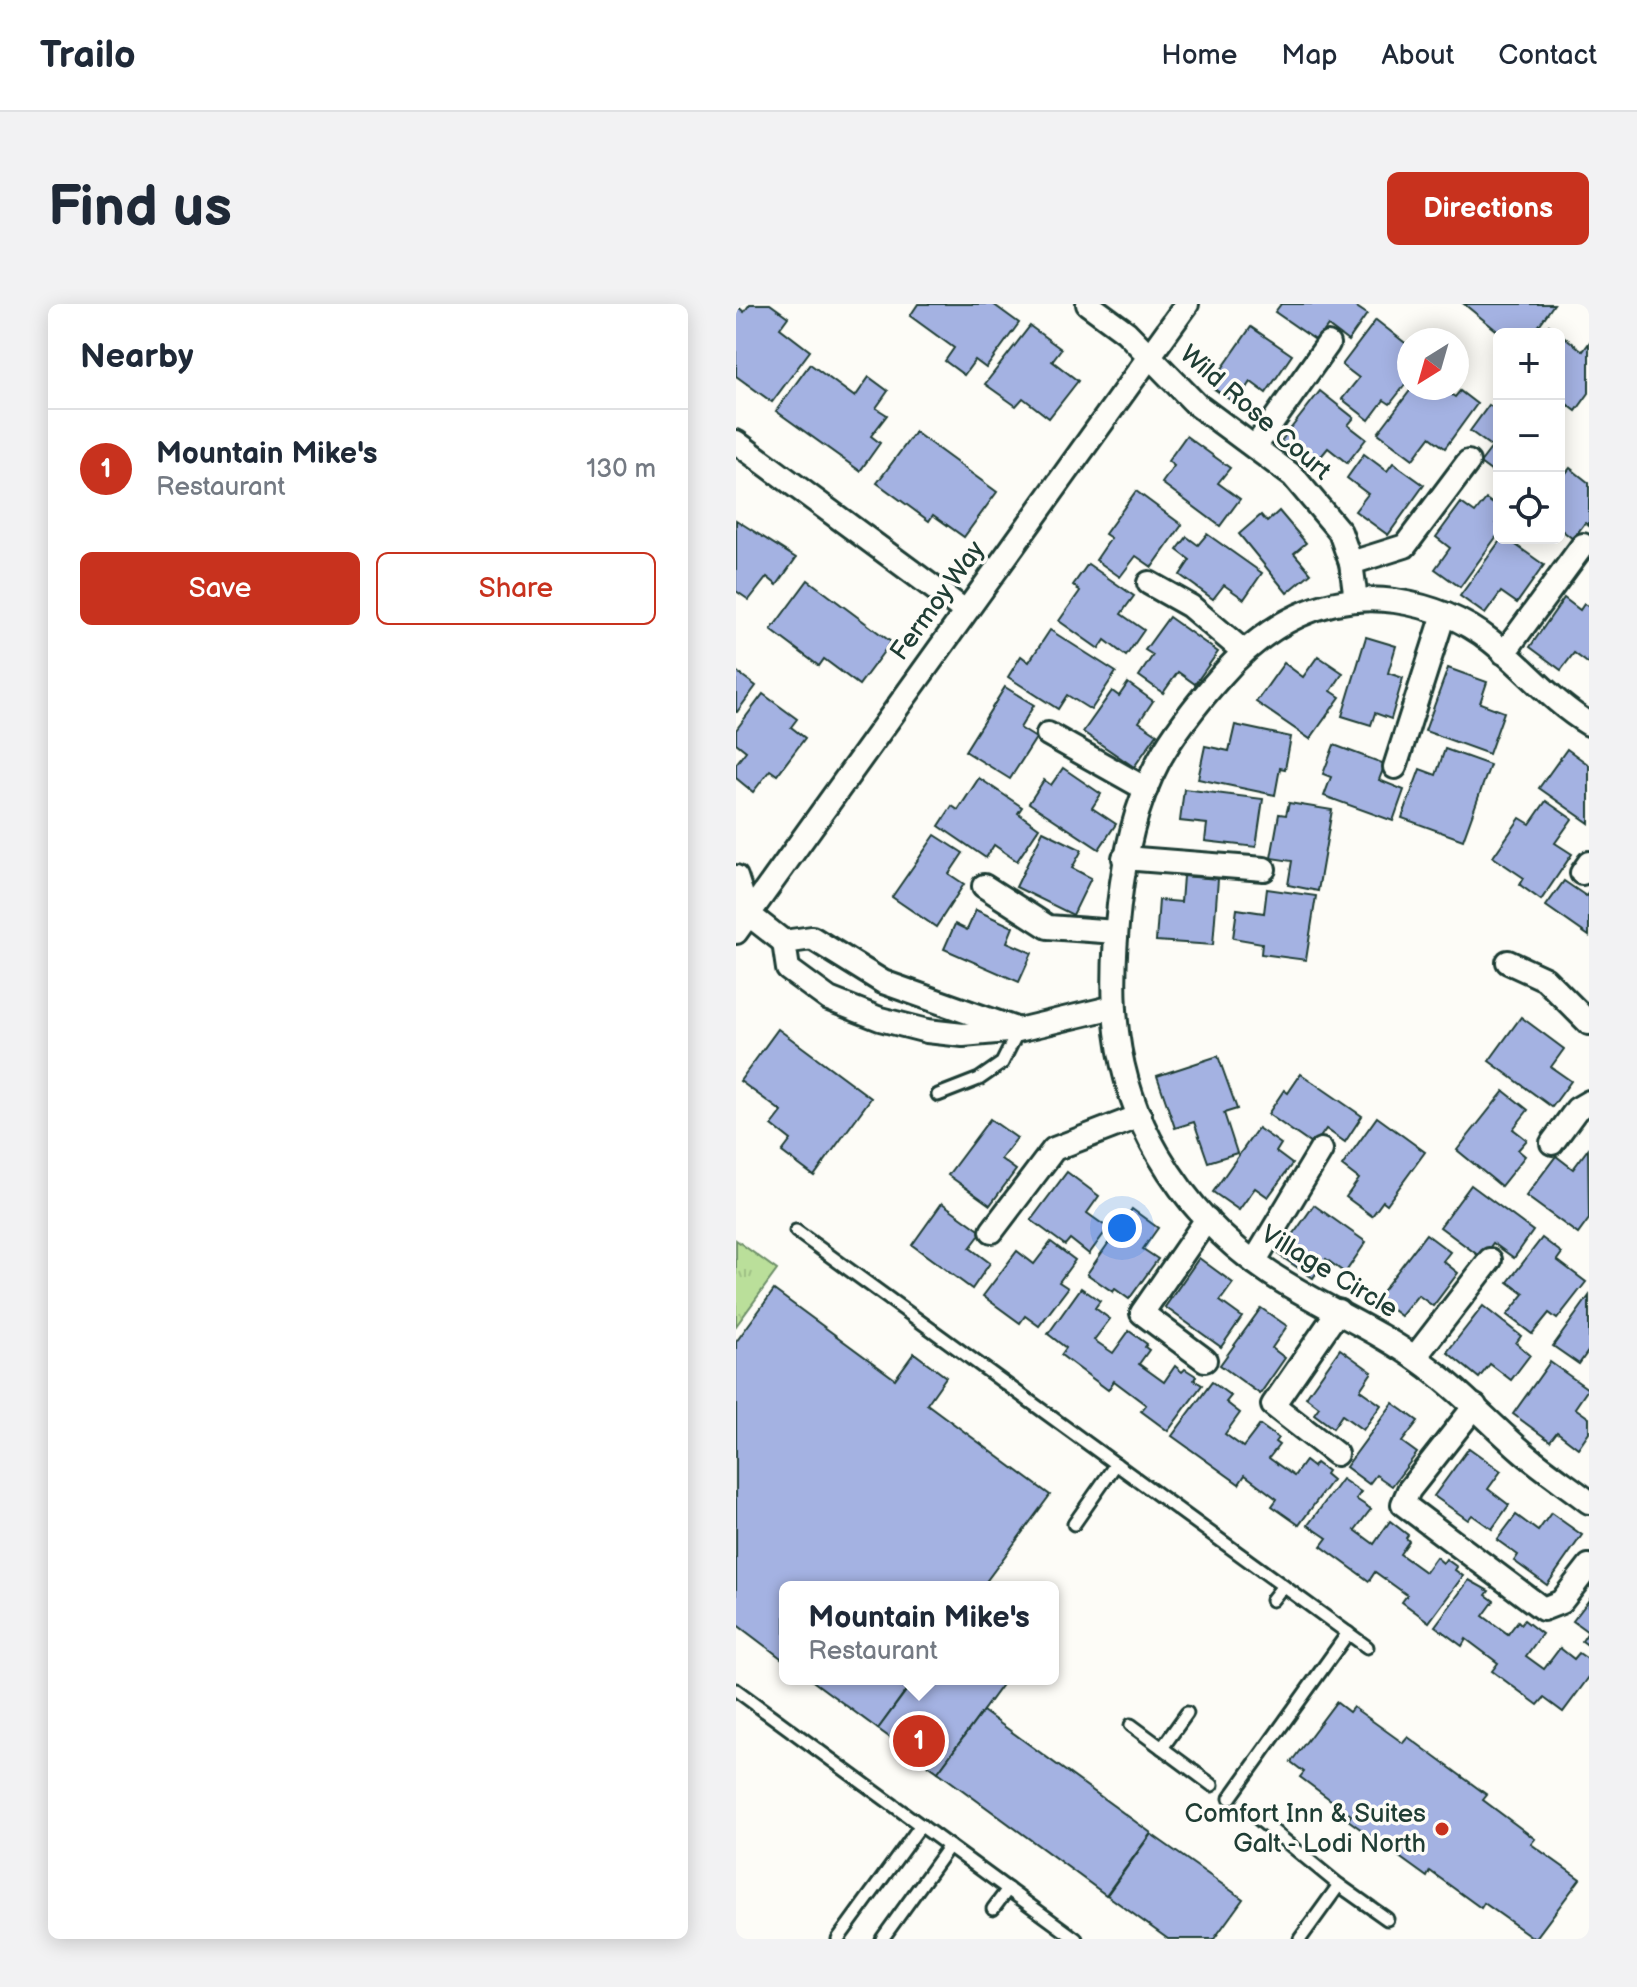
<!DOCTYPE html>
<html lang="en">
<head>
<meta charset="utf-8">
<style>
	:root { --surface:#fff; --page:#f2f2f3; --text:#1f2937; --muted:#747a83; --line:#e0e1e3; --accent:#c8321e }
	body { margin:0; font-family:"Balsamiq Sans",sans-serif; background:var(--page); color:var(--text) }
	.controls { position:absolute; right:24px; top:24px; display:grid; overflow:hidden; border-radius:12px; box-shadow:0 4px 20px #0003 }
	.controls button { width:72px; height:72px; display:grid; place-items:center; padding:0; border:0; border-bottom:2px solid var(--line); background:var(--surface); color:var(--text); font:40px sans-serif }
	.compass { position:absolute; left:661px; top:24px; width:72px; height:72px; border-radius:50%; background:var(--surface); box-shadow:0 4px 20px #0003; rotate:217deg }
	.you { position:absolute; left:386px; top:924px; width:28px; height:28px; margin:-20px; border:6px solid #fff; border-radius:50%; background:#1a73e8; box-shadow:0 0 0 12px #1a73e833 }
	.badge { display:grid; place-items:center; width:52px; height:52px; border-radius:50%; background:var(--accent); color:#fff; font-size:26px; font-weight:700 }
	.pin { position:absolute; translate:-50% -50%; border:4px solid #fff; box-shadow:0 2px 8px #0006 }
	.popup { position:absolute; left:43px; top:1277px; width:280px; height:104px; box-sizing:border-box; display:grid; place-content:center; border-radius:12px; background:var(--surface); filter:drop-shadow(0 2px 6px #0005); font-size:26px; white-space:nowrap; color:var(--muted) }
	.popup b { font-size:30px; color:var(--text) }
	.popup::after { content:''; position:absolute; left:50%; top:100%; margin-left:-16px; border:16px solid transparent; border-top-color:var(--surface) }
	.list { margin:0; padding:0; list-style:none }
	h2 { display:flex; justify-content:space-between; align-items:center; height:104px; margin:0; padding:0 32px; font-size:34px }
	h2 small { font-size:26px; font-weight:400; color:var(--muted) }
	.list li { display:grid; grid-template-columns:52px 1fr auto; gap:24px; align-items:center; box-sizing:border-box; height:120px; padding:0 32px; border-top:2px solid var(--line) }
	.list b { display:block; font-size:30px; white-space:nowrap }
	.list p { margin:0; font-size:26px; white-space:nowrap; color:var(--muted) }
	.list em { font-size:26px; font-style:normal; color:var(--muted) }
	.actions { display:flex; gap:16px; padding:24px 32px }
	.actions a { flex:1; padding:18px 0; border:2px solid var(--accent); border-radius:12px; text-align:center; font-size:28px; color:var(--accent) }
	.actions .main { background:var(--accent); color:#fff }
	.icon { flex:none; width:44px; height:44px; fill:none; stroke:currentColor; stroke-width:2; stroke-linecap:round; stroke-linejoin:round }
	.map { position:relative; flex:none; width:853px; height:1635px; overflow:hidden; border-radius:12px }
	header { display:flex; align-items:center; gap:48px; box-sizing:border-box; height:112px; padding:0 40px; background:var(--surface); border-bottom:2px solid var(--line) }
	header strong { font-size:38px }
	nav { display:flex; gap:44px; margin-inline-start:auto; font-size:28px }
	.intro { display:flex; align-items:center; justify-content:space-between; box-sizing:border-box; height:192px; padding:0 48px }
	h1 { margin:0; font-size:56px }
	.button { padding:20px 36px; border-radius:12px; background:var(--accent); color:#fff; font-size:28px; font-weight:700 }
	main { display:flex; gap:48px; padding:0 48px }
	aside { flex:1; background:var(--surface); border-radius:12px; box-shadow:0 4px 20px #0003 }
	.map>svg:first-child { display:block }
</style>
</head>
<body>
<header>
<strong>Trailo</strong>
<nav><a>Home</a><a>Map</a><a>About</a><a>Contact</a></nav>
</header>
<div class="intro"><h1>Find us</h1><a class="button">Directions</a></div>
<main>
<aside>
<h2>Nearby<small></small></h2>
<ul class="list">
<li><span class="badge">1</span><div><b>Mountain Mike's</b><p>Restaurant</p></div><em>130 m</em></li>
</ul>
<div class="actions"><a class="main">Save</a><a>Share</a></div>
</aside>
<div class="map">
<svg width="853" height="1635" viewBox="0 0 853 1635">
	<defs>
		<pattern id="grass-tufts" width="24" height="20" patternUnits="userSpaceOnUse" patternTransform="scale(2)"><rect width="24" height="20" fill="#badf9a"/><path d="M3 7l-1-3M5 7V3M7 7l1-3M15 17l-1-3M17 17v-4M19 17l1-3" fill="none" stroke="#9fc085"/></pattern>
	</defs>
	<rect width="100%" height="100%" fill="#fdfcf7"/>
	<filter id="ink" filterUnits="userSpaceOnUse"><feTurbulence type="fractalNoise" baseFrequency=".0125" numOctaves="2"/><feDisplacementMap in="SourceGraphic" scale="16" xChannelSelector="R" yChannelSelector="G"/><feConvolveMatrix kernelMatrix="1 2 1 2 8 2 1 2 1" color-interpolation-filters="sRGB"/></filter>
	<g filter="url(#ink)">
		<polygon fill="url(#grass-tufts)" stroke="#6c8e67" stroke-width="2" points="0,936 41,966 0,1022"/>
		<g fill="#a4b2e2" stroke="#1f3d34" stroke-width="2">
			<polygon points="14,0 34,0 52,13 44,24 74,47 36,98 0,72 0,1 8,8"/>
			<polygon points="182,0 257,0 283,19 250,64 239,56 228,71 209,57 218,44 174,12"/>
			<polygon points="545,0 616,0 631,10 612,37 592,22 581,37 539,8"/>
			<polygon points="728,0 818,0 797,30 765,30"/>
			<polygon points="640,16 673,42 673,76 654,100 648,96 633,116 606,95 623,74 606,61"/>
			<polygon points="813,21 847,47 853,39 853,89 840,107 823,94 823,30 807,30"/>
			<polygon points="294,22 325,45 316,57 342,77 313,114 287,94 280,102 249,80"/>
			<polygon points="515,23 556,51 530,89 515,78 500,100 474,82"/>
			<polygon points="74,60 119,93 133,73 152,87 140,104 151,111 135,132 144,139 124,167 40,107"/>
			<polygon points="676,84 706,84 719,93 724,87 741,100 709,144 694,133 677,155 642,129"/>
			<polygon points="584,87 618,114 612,121 630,135 611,159 592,144 577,162 545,137"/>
			<polygon points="753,101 763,108 763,173 744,159 756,143 734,127"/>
			<polygon points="179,128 261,188 228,233 197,211 193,217 141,179"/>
			<polygon points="450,132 494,164 482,179 504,195 484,222 426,179 438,162 432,157"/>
			<polygon points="628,150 651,167 657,159 688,181 652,231 619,207 632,190 611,174"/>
			<polygon points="834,164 853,179 853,222 849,219 837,235 823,224 823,178"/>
			<polygon points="400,187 446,221 416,263 400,252 384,273 360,256 375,234 369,230"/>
			<polygon points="750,195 763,204 763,214 760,219 763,221 763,229 724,283 699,265 714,244 700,233 725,199 739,209"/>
			<polygon points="543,207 570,239 558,249 575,269 551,289 503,230 525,211 531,218"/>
			<polygon points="0,216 60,254 41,281 31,273 13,296 0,287"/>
			<polygon points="471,230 526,269 508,295 488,281 477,295 444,271 454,256 441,246 451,233 462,241"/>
			<polygon points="766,234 770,234 808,261 781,299 765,288 749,310 724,292"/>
			<polygon points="352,260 398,292 385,310 408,326 390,352 369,336 363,345 323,317 344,287 337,281"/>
			<polygon points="72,276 155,338 123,381 88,355 83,362 35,326"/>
			<polygon points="828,294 844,306 848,300 853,303 853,360 838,349 825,366 794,343"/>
			<polygon points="433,313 482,348 459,380 442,368 427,389 403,372 417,351 409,346"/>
			<polygon points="314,326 380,368 355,406 331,391 322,405 272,373 285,352 293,358"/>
			<polygon points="630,333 660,342 652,369 667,374 655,415 639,409 635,421 606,412"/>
			<polygon points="582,352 607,369 595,387 604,393 574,435 520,398 548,359 567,373"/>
			<polygon points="712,364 751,378 744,399 768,408 753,450 689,427"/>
			<polygon points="0,367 20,382 1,408 0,408"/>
			<polygon points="392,379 417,397 403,418 421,430 398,463 347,428 376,387 383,392"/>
			<polygon points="269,383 298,401 284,424 300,434 274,475 229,447"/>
			<polygon points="27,390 61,415 55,423 69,434 41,471 34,466 17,488 0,474 0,460 10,447 0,439 0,426"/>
			<polygon points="499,421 555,433 549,465 544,464 539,491 462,475 469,442 493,447"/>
			<polygon points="598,441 649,460 643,476 668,486 657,517 588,492 595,473 587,470"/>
			<polygon points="709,445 754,461 727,536 666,514 684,465 700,471"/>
			<polygon points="831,445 853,461 853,519 803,484"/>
			<polygon points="327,464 365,490 356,504 380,520 363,545 293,499 308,476 315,481"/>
			<polygon points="243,474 286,503 282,509 303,524 281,557 258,541 250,554 203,522 216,502 222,506"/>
			<polygon points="448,485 527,495 520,543 469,537 471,520 444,517"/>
			<polygon points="810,497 836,515 819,539 836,550 805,596 784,581 788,574 757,553 784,514 794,520"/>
			<polygon points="553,499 596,506 582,587 552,581 556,557 535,554 543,510 550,511"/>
			<polygon points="307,527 346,546 336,564 355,574 337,611 280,583"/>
			<polygon points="199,531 227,549 213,570 228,580 200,623 156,593"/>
			<polygon points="447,572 482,575 477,641 420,637 423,596 445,598"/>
			<polygon points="828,577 850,592 853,588 853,632 810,602"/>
			<polygon points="531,585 580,592 570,656 525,650 526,639 497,634 501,605 528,609"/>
			<polygon points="240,606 277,623 271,638 296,649 283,678 208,645 219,620 231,626"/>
			<polygon points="785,713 828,745 815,763 835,777 816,803 753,757"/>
			<polygon points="42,725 135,794 78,872 46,848 55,836 36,821 46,808 4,777"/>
			<polygon points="482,752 501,805 488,809 501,849 472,858 458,818 439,824 421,772"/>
			<polygon points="565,770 626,812 609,838 590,825 578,842 532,810 548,786 552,789"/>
			<polygon points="768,787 792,806 777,825 791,836 782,846 789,852 765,882 721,846"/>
			<polygon points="641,813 689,848 651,900 647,897 636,912 610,893 623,875 606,862"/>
			<polygon points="254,815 281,834 265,855 280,866 254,901 212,871"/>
			<polygon points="522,824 545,840 540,848 556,860 532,893 519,884 503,906 477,888"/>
			<polygon points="852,845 853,915 842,930 790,892 820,852 837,865"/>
			<polygon points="331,868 363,892 351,909 372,924 353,950 334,935 329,941 295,916"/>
			<polygon points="735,881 797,927 778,954 757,939 746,954 704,923"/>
			<polygon points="206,899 246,928 234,944 254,959 236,985 176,941"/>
			<polygon points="578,901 630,938 609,969 590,955 577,974 543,951"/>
			<polygon points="396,905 422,924 407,945 422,955 393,995 379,985 377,988 351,970"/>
			<polygon points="690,930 714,948 707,957 722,969 697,1002 682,991 665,1012 641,994"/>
			<polygon points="806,934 826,949 821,956 850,978 821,1015 813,1009 796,1030 771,1011 788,990 772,978"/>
			<polygon points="315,938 339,956 323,978 332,984 303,1022 289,1012 284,1019 247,992 281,947 298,960"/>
			<polygon points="463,954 497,979 484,997 506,1013 485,1043 429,1003"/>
			<polygon points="345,984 364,997 359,1004 374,1015 358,1036 377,1049 393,1027 411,1040 409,1043 413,1046 403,1060 428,1078 439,1062 446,1068 449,1065 460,1072 458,1076 466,1081 432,1127 405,1107 410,1101 378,1077 372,1086 325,1051 330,1044 312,1030"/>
			<polygon points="38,986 159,1075 178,1049 210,1073 191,1100 314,1191 246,1283 49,1283 49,1357 0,1320 0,1038"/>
			<polygon points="853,992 853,1046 843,1060 817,1042"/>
			<polygon points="747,1002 785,1032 780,1039 794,1051 775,1076 754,1060 743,1074 711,1048"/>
			<polygon points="525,1004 551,1022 536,1044 549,1054 524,1090 484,1061"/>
			<polygon points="604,1045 636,1068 624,1086 645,1101 627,1126 606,1111 597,1124 578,1110 583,1103 570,1093"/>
			<polygon points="814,1058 852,1085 839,1104 853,1114 853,1128 842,1144 821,1128 814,1137 777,1110"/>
			<polygon points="476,1078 495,1092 490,1098 504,1109 489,1130 507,1143 524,1121 542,1134 539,1138 543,1141 533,1154 558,1172 569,1157 577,1163 580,1159 591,1167 589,1170 596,1176 563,1221 536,1202 541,1195 509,1171 503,1180 436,1132"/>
			<polygon points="657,1099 682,1117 666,1138 681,1149 656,1182 640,1171 633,1180 610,1163"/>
			<polygon points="733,1144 765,1167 752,1185 773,1201 756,1225 736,1211 732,1216 698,1192"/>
			<polygon points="606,1175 625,1188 620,1195 635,1205 619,1226 638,1240 654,1217 672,1231 670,1234 673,1237 664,1250 689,1268 700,1253 707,1259 710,1255 721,1263 719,1266 727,1272 693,1318 666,1298 671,1291 639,1268 633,1277 585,1242 591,1234 572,1221"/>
			<polygon points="815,1209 846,1231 811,1281 778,1257 782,1251 761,1236 780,1211 802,1227"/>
			<polygon points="733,1276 753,1287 750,1291 758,1297 747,1312 772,1330 782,1317 785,1320 788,1316 806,1330 790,1352 808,1365 824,1344 838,1355 843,1349 853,1356 853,1373 827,1408 808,1394 802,1401 756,1367 762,1359 730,1335 726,1342 699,1322"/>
			<polygon points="853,1296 853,1342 846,1337 852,1328 837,1317"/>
			<polygon points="74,1375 178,1375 142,1425"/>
			<polygon points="179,1375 270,1375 202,1468 142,1425"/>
			<polygon points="600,1398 613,1408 617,1403 667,1439 672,1433 751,1491 747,1496 799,1535 795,1540 844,1575 799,1635 748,1599 745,1604 694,1567 691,1573 612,1516 615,1511 564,1473 568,1468 555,1458"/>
			<polygon points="247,1407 415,1529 370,1591 202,1468"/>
			<polygon points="415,1530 507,1595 478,1635 432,1635 371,1591"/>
		</g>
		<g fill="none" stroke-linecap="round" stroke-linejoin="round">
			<defs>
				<g id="lane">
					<polyline points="202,791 243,775 266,759 282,727"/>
					<polyline points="60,927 631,1343"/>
					<polyline points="338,1220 380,1160"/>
					<polyline points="536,1296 547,1282"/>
					<polyline points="0,1386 340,1635"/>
					<polyline points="395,1421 476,1481"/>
					<polyline points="426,1444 451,1409"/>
					<polyline points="494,1494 612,1329"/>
					<polyline points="514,1508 603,1581 651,1615"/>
					<polyline points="257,1605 272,1585"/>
					<polyline points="102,1635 185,1521"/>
					<polyline points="146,1635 213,1542"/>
					<polyline points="564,1635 603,1581"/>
				</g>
				<g id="street">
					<polyline points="352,0 390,28 460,100 557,172 604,228 615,259 620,296"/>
					<polyline points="0,138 229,307"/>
					<polyline points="519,143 592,40"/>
					<polyline points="615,259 669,242 732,158"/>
					<polyline points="413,279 454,302 507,347"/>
					<polyline points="768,349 847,241"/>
					<path d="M853,420C815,397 789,364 755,337C727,315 694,302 659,297C590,287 529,321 486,371C463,397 440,425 423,456C399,501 389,550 383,601C373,690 375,770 422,850C450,898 488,939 535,970C583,1002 637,1023 685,1058C722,1084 752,1118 787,1148C808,1166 831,1181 853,1198"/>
					<polyline points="312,430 410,485"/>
					<polyline points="659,463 708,310"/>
					<polyline points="388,554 528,565"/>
					<polyline points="846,569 853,559"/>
					<polyline points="0,573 12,610"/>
					<polyline points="248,582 312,623 380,628"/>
					<polyline points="0,608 12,610 48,638 76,634 147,678 277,724"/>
					<polyline points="0,628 451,0"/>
					<polyline points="48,638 52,665 93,695 144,715 191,727 227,731 282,726 378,703"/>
					<polyline points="772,658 809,675 853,719"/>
					<polyline points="816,839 841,805 853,798"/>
					<polyline points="256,927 318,845 404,812"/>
					<polyline points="518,958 585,846"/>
					<polyline points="679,1053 754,956"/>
					<polyline points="469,1056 406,1009 471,915"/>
					<polyline points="739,1102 673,1186 667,1200 807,1305 825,1298 853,1262"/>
					<polyline points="600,1150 537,1101 602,1007"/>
				</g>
			</defs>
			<use href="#lane" stroke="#1f3d34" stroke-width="17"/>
			<use href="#street" stroke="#1f3d34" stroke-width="28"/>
			<use href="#lane" stroke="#fdfcf7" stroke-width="11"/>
			<use href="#street" stroke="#fdfcf7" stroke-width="22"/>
		</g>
	</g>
	<circle fill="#c8321e" stroke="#fdfcf7" stroke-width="3" cx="706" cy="1525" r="8"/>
	<g text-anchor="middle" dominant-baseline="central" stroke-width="7" stroke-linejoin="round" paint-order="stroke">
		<g font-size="26" fill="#1f3d34" stroke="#fdfcf7">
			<text transform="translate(519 109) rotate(41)">Wild Rose Court</text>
			<text transform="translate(202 297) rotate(-54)">Fermoy Way</text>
			<text transform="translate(593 968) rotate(31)">Village Circle</text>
		</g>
		<g font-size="26" fill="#1f3d34" stroke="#fdfcf7" text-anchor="end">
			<text x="690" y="1510">Comfort Inn &amp; Suites<tspan x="690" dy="30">Galt - Lodi North</tspan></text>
		</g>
	</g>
</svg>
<div class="controls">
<button>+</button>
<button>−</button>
<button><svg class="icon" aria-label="locate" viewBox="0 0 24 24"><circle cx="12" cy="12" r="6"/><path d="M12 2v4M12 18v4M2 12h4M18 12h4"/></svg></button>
</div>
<svg class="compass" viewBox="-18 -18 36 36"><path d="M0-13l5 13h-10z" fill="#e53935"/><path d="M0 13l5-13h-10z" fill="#747a83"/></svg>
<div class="you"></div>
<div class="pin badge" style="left:183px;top:1437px">1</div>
<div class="popup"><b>Mountain Mike's</b>Restaurant</div>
</div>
</main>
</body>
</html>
